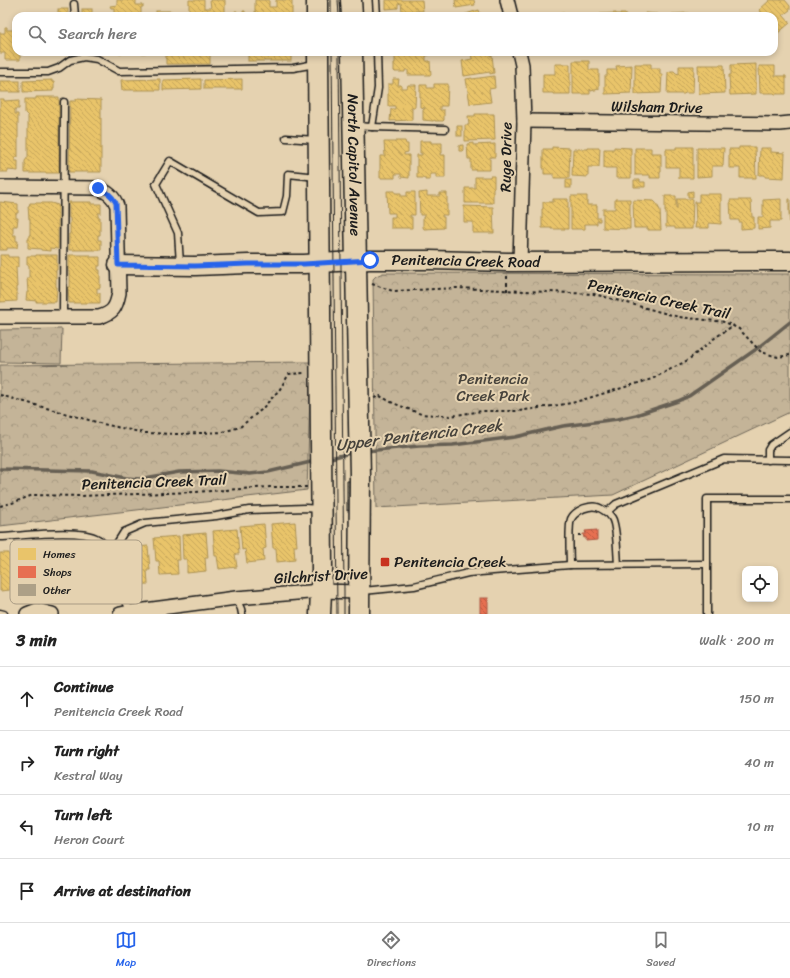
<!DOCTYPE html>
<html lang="en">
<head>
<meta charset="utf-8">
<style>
	:root { --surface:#fff; --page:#f2f2f2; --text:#222; --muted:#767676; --line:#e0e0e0; --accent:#2563eb }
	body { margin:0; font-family:Sriracha,sans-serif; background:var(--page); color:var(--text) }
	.controls { position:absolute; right:12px; bottom:12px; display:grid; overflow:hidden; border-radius:8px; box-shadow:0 2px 6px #0003 }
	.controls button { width:36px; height:36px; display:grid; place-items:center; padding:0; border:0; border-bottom:1px solid var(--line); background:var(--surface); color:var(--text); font:20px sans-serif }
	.stop { position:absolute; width:12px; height:12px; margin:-9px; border:3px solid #2563eb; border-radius:50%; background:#fff }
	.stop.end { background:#2563eb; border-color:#fff; box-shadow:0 1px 4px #0008 }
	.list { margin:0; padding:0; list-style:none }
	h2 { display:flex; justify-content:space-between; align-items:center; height:52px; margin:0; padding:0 16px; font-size:17px }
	h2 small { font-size:13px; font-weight:400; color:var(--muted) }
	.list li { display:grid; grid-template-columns:26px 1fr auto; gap:12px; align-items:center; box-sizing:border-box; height:64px; padding:0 16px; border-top:1px solid var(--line) }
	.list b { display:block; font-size:15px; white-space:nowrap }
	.list p { margin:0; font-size:13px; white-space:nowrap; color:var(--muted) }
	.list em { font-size:13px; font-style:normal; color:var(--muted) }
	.icon { flex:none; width:22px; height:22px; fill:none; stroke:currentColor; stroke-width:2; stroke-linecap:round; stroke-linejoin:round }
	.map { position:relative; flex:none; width:790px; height:614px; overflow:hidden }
	.search { position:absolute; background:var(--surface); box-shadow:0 2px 6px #0003; left:12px; right:12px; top:12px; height:44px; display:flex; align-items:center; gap:10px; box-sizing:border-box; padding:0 14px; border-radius:12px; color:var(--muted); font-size:15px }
	.sheet { height:308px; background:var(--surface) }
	nav { display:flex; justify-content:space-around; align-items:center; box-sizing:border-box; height:56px; border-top:1px solid var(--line); background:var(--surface); font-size:11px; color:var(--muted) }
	nav a { display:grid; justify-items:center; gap:2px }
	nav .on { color:var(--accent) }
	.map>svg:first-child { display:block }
</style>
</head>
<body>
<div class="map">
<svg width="790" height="614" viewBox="0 0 790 614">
	<defs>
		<pattern id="park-crowns" width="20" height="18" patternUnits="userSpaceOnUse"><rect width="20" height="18" fill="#c4b498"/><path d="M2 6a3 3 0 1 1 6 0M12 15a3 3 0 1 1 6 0" fill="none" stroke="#a89a82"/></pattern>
		<pattern id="homes-back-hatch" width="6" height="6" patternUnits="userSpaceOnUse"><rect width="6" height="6" fill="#e9c46a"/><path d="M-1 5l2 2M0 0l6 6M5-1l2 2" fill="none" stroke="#c7a85b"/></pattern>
		<pattern id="shops-back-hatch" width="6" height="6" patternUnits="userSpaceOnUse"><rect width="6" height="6" fill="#e76f51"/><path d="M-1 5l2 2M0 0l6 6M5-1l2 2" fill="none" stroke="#ba5a42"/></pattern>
		<pattern id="building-back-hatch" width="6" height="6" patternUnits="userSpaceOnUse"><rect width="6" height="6" fill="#ada087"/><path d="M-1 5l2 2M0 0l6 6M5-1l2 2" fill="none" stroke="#8c826e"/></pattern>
	</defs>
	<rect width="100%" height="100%" fill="#e5d2b0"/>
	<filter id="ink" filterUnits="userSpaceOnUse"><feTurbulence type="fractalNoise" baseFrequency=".025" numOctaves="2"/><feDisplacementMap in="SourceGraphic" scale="8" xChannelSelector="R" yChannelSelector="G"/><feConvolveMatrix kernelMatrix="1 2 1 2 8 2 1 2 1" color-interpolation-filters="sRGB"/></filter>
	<g filter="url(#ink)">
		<g fill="url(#park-crowns)" stroke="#70685a">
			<polygon points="383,273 790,274 790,412 613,495 376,508 373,279 376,276"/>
			<polygon points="62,329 61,363 0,362 0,330"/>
			<polygon points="311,362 307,490 0,526 0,365"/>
		</g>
		<g fill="url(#homes-back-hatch)" stroke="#ac9253">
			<polygon points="117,0 136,0 136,5 143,5 143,7 141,7 141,16 114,16 114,8 111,8 110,6 117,5"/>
			<polygon points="189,0 204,0 204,8 211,8 210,0 225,0 225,12 224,12 224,14 235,14 235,11 237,11 237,16 178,16 178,12 179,11 180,15 191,15 191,13 189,13"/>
			<polygon points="255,0 269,0 269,7 276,7 276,0 292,0 292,16 244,16 243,11 245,11 245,14 256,14 256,12 255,12"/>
			<polygon points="386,0 422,0 423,11 402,11 401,3 398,4 398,8 386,9"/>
			<polygon points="455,0 474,0 475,5 456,8"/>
			<polygon points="770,0 785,0 790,6 790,10 783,15 790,23 778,33 774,29 774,16 764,16 759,10"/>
			<rect x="58" y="9" width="10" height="7"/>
			<rect x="82" y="9" width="10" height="7"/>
			<polygon points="479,10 481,16 460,16 472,12"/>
			<rect x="156" y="11" width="15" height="5"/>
			<polygon points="565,13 565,16 538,16 538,15 547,15 547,14"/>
			<polygon points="616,13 616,14 626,14 626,16 600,16 600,14"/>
			<polygon points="645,13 658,14 658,16 645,16"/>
			<polygon points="689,13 689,16 663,16 663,15 672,15 672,14"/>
			<rect x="568" y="14" width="14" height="2"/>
			<polygon points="693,14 705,14 705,16 719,16 693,16"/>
			<polygon points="5,27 7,27 7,30 16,30 16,52 20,52 20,60 5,60 5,53 0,53 0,33 5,33"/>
			<rect x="111" y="52" width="34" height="1"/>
			<rect x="248" y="52" width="43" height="9"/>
			<polygon points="395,52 429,52 429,55 426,56 426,61 430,61 431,75 408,75 408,70 405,70 405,72 395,72 394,71 394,63 395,63"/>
			<polygon points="471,52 490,52 490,56 492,55 494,73 490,74 490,72 464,76 462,61 472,59"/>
			<polygon points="210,53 210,64 166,64 166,54"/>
			<polygon points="573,61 589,61 589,70 599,70 599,89 591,91 590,89 590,94 573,94"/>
			<polygon points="555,64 570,64 570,94 553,94 553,93 543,93 543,74 555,74"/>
			<polygon points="635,64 651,64 651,68 660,68 660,74 662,74 661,93 635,94"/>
			<polygon points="756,64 756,94 730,95 729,75 731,75 731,65"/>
			<polygon points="632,65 631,93 605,94 605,76 607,76 607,70 617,70 616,66"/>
			<polygon points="698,65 724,65 725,93 699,94"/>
			<polygon points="679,66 694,66 693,93 685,93 684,94 667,94 668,72 671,71 674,71 676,73 679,74"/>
			<polygon points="759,66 775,66 775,76 786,76 786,94 775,94 774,93 760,93"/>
			<polygon points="494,76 495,88 489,89 491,102 474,104 473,103 470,104 466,79 472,78 472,79"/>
			<polygon points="160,79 160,90 122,90 121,80"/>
			<polygon points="201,79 201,89 163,90 163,80"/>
			<polygon points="242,79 242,89 204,89 204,80"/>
			<polygon points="393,79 399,79 398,85 401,85 401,88 407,88 408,85 416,85 415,107 411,107 411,109 412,109 412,120 390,121 391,109 395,109 395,106 388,106 388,84 393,84"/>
			<polygon points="52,80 52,82 54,82 54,89 53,89 53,91 23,92 23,81"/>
			<rect x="0" y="81" width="20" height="11"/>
			<polygon points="434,84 448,84 447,106 440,106 440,110 444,110 444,120 443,121 435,121 435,120 433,121 423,120 423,109 425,109 425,108 420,107 420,85 427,85 427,88 434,88"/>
			<polygon points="36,97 59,97 59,173 25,173 25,161 28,157 28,116 25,113 25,99 36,99"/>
			<polygon points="0,99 4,99 4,101 19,100 19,109 15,109 15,114 18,114 18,157 15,157 15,161 18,161 18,171 8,170 8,172 0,172"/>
			<polygon points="76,99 101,100 101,172 69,172 70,101 76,101"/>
			<polygon points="475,114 494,114 495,140 465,141 465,125 469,125 468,116 475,116"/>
			<rect x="457" y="126" width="5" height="10"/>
			<polygon points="396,141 405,141 406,144 408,144 408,152 404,153 404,155 409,155 409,178 401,177 401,174 395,174 395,178 380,178 380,156 385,156 384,142 396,142"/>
			<polygon points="420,141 431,141 431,143 442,143 442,153 440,153 440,155 445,155 445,178 436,178 436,174 430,174 430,180 425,180 425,178 417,178 417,155 422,155 422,153 420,153"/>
			<polygon points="473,143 473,145 495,144 495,157 490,157 490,170 471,170 471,159 468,159 467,144"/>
			<polygon points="462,145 463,145 463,151 459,151 459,146"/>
			<polygon points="552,147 570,148 569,178 554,178 554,174 544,174 544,168 543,168 543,149 552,149"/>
			<polygon points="614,147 631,148 631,178 616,178 616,168 604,168 604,149 614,149"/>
			<polygon points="676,147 693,147 693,178 679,178 679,167 666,167 666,149 676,149"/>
			<polygon points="739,147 755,147 756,178 740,178 740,168 729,168 729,149 739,149"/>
			<polygon points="588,148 600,148 599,167 588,167 588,177 572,176 573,149 588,149"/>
			<polygon points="635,148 651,148 651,153 661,153 661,172 660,172 660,178 650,178 650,175 635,175"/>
			<polygon points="697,148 724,148 723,166 712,166 712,176 697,177"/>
			<polygon points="760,148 771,148 771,152 785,153 784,178 765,177 765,175 759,175"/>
			<polygon points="490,176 494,176 494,188 493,188 493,203 465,203 465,188 475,188 475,177 490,177"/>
			<rect x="566" y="180" width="5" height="8"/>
			<polygon points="634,180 640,180 640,182 645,182 645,187 634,187"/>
			<polygon points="387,191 395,191 395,193 401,193 401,196 407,196 407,192 415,192 415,215 410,215 410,217 412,217 412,228 391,228 391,217 395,217 395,213 388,213"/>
			<polygon points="693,191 693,197 688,197 688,192"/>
			<polygon points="427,192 427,196 440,196 440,193 447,193 447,215 442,215 442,217 444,217 444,228 424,229 423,227 423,217 424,217 424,215 420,215 419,193"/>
			<polygon points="699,194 721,194 721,224 709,223 709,228 695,228 696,222 695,202 699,202"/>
			<polygon points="571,196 587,196 587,205 597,205 597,218 600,218 600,221 597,221 597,224 585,224 585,229 571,229"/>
			<polygon points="665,196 676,196 676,209 677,209 677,199 693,199 692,229 675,229 675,227 666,227 666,212 665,212"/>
			<polygon points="553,199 568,199 568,229 551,229 551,228 542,228 542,209 543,209 543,202 553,202"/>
			<polygon points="615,199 630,199 630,229 603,228 603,209 615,209"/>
			<polygon points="781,199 781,221 770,221 770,228 758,229 758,217 763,217 763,200"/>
			<polygon points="789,199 790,199 790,227 789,212"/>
			<polygon points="633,200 654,201 656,203 660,210 661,230 648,230 648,228 634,228"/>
			<polygon points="730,200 751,200 752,217 754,217 754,228 741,229 741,222 739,222 739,220 731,220"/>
			<polygon points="0,202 18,204 18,213 16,213 16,218 18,218 17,226 13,226 13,235 16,235 16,241 18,241 17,248 7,248 7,250 0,250"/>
			<polygon points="69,202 91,202 91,204 101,204 101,213 98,213 98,217 100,217 100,235 98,235 98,240 101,240 101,250 69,250 69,234 70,234 70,218 69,218"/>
			<polygon points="30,203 51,203 58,205 58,249 50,248 50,251 41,250 41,249 28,248 28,239 29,239 29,235 30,235 30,219 29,219 28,206 29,206"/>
			<polygon points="464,206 493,207 494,233 473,233 473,222 464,222"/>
			<polygon points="0,255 8,255 8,257 18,257 18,267 16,267 17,287 16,287 16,291 17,291 17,301 0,302"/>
			<polygon points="36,255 57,255 57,270 56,270 56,287 57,287 56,302 36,302 37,301 26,300 27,292 28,292 27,278 29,278 29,265 27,265 27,256 36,256"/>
			<polygon points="69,255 90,255 90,257 100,257 100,266 98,266 98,270 100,270 100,288 97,288 97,293 100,293 100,303 69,303 68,287 70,287 70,271 69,271"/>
			<polygon points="295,522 297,546 294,546 295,560 277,562 276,548 273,548 271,524"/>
			<polygon points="264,524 266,548 263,549 264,561 247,563 245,549 242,550 240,526"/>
			<polygon points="237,529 239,554 235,554 237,567 219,569 217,556 215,556 213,531"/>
			<polygon points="206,533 208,558 205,558 206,571 187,573 187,559 183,559 182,535"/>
			<polygon points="179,536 180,560 177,560 178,574 160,575 159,561 156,561 154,538"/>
			<polygon points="148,546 150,570 147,570 148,584 130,585 128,571 126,571 124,548"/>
			<polygon points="0,553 9,553 12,577 9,577 10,590 0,591"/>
		</g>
		<g fill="url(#shops-back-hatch)" stroke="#aa5641">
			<polygon points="597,530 597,540 586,541 586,537 584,538 583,534 586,534 585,531"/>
			<rect x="480" y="598" width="8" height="16"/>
		</g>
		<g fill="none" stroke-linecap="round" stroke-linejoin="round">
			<g stroke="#665f53" stroke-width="3.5">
				<polyline points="366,451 419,446 453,445 515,437 563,426 618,419 636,415 678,401 689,396 755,350 790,322"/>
				<polyline points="327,459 354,452"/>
				<polyline points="0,469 92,471 126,478 139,479 179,472 218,471 250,474 268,472 315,461"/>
			</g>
		</g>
		<polygon fill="url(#building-back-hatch)" stroke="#1c1c1c" points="347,481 351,481 351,510 347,511"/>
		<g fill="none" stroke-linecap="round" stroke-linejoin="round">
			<defs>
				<g id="lane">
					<polyline points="376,0 377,16"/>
					<polyline points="74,4 75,16"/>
					<polyline points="0,72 48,72 59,68 70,60 84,57 97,59 119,71 293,68 315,64"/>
					<polyline points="355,126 372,127 378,88 377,52"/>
					<polyline points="372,127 445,129"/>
					<polyline points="286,138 316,140"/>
					<polyline points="180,264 178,233 156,184 170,161 259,213 283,212 287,196 288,174 317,177"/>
					<polyline points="63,317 64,102"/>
					<polyline points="768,460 768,450 771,445 790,432"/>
					<polyline points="607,512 616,504 724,459 790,460"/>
					<path d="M0,537C23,536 80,528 98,539C104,543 110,552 115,557"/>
					<path d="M570,565C570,555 568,527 571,519C574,513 582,508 589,507C594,506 599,507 603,510C607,512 610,515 612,518C617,526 617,554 618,564"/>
					<polyline points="363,591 414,586 468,573 570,565 707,564"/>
					<polyline points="236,598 241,609 242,614"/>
					<polyline points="130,612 126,601 114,548 124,532 145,523 216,516 249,510 305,508 319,509"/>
					<polyline points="0,613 4,614"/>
					<polyline points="707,614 707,499 790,499"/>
				</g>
				<g id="street">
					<polyline points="507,0 511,16"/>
					<polyline points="519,52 522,65 524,121 520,262"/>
					<polyline points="524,121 780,124 790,123"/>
					<path d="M0,187L98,188C107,192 114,196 117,206L119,293C116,308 113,313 99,317H0"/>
					<polyline points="27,614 37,610 52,614"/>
					<polyline points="120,614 130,612 236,598 321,591 359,592"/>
				</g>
				<g id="secondary">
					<path id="s1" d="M118,265L195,266L248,264H304L370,260H430L508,262L790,261"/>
				</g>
				<g id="primary">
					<polyline points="317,0 317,16"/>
					<polyline points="351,0 352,16"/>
					<polyline points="318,52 322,569 320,614"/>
					<path id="s2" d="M352,52L360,476L359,614"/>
				</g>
			</defs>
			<use href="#lane" stroke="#1c1c1c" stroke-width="9"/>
			<use href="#street" stroke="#1c1c1c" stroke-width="16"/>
			<use href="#secondary" stroke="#1c1c1c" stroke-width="21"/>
			<use href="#primary" stroke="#1c1c1c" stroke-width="23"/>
			<g stroke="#1c1c1c" stroke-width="2" stroke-dasharray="3 3" stroke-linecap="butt">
				<polyline points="372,284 393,291 457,288 594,294 679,317 725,322 739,329 761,352 778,357 790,355"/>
				<polyline points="507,291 507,276"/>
				<polyline points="0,395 103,424 144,433 179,434 223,432 240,427 261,410 280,389 289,374 305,373"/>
				<polyline points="374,398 380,396 393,403 421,414 450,416 482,411 519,411 572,403 652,379 688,360 716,337 734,325"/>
				<polyline points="0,506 12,503 33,495 79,496 195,492 270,487 307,487"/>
				<polyline points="578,535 584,535"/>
			</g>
			<use href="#lane" stroke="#e5d2b0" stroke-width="6"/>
			<use href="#street" stroke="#e5d2b0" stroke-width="13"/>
			<use href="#secondary" stroke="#e5d2b0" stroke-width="18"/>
			<use href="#primary" stroke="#e5d2b0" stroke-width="20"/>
			<g stroke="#1c1c1c" stroke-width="1">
				<polyline points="331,0 331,16"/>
				<polyline points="338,0 339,16"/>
				<polyline points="332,52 337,614"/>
				<polyline points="339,52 344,592 344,614"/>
			</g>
		</g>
	</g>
	<g fill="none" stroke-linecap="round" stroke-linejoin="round" filter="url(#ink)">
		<path stroke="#2563eb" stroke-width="5" d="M98,188C107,192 112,195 116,203L118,265L195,266L248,264H304L370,260"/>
	</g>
	<rect fill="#c8321e" stroke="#e5d2b0" stroke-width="1.5" x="380" y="557" width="10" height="10" rx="2"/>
	<g text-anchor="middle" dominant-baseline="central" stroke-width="4" stroke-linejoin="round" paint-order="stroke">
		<g font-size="15" fill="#1c1c1c" stroke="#e5d2b0">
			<text transform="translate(657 107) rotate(1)">Wilsham Drive</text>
			<text transform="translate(506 157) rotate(-89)">Ruge Drive</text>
			<text stroke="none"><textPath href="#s2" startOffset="113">North Capitol Avenue</textPath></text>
			<text stroke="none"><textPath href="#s1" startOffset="348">Penitencia Creek Road</textPath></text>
			<text transform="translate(659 299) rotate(12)">Penitencia Creek Trail</text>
			<text transform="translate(154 482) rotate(-2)">Penitencia Creek Trail</text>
			<text transform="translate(321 576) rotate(-3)">Gilchrist Drive</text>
		</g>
		<g font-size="15" fill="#46423b" stroke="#e5d2b0">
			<text x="493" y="379">Penitencia<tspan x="493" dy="17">Creek Park</tspan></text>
		</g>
		<g font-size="15" fill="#1c1c1c" stroke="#e5d2b0" text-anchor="start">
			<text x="394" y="562">Penitencia Creek</text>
		</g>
		<g font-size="16" font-style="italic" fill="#47433c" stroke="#e5d2b0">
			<text transform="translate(419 435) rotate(-7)">Upper Penitencia Creek</text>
		</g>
	</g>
	<rect x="10" y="540" width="132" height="64" rx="6" fill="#e5d2b0" stroke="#a99b84" stroke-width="1"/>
	<rect x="18" y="548" width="18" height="12" fill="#e9c46a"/>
	<rect x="18" y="566" width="18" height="12" fill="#e76f51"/>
	<rect x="18" y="584" width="18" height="12" fill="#ada087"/>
	<g font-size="11" fill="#1c1c1c">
		<text x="43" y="558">Homes</text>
		<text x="43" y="576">Shops</text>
		<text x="43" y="594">Other</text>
	</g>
</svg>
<div class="controls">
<button><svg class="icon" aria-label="locate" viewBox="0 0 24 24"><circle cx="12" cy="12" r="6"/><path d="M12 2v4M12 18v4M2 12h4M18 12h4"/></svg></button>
</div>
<div class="stop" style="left:370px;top:260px"></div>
<div class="stop end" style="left:98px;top:188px"></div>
<div class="search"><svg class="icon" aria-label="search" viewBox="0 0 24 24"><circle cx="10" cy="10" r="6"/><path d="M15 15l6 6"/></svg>Search here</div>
</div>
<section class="sheet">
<h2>3 min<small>Walk · 200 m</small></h2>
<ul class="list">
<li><svg class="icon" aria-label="ahead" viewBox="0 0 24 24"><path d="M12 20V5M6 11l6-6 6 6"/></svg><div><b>Continue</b><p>Penitencia Creek Road</p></div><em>150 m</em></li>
<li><svg class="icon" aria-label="right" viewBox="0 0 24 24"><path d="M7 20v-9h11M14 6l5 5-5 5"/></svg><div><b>Turn right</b><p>Kestral Way</p></div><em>40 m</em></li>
<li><svg class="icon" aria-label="left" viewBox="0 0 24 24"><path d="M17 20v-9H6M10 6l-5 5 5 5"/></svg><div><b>Turn left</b><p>Heron Court</p></div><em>10 m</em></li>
<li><svg class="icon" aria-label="arrive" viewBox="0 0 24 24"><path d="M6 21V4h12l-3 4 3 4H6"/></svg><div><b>Arrive at destination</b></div></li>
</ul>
</section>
<nav>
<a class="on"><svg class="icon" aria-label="map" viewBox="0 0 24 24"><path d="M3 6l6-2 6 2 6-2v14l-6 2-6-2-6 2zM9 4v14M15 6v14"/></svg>Map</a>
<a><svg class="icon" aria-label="directions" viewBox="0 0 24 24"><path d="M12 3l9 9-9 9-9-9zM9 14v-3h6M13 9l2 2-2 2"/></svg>Directions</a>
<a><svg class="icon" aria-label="saved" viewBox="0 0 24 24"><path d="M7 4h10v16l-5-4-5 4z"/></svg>Saved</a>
</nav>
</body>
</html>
